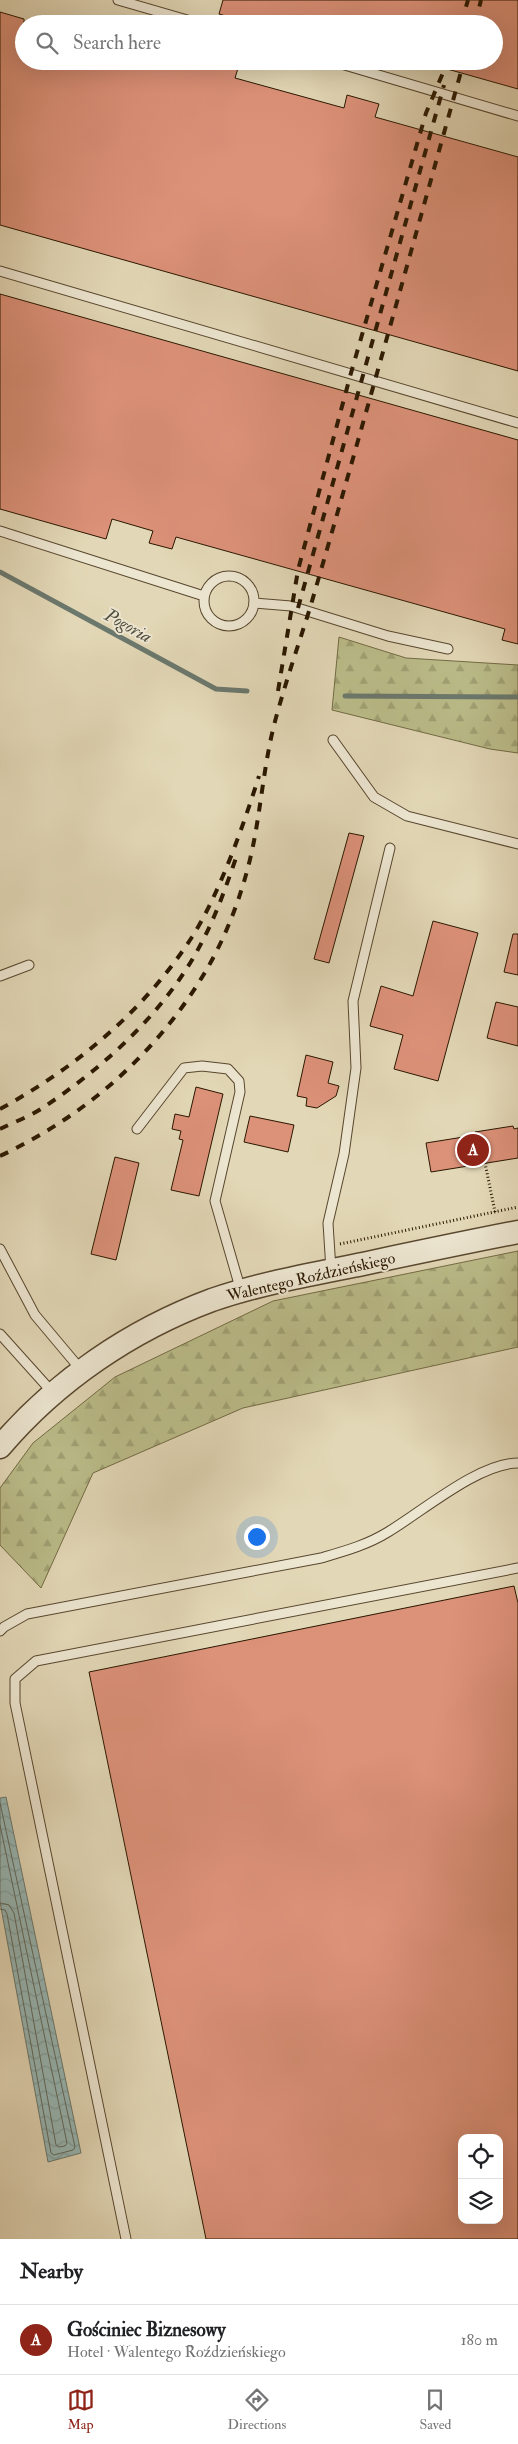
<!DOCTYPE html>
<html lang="en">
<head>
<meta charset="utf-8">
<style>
	:root { --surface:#fff; --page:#f2f2f2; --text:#202124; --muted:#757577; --line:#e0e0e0; --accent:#8f2418 }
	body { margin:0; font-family:"IM FELL Double Pica",serif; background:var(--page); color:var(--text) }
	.controls { position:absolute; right:15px; bottom:15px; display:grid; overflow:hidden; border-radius:10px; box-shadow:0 5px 20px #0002 }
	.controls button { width:45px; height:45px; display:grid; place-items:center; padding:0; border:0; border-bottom:1px solid var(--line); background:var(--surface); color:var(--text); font:25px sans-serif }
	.you { position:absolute; left:256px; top:1536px; width:18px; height:18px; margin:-12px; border:4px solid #fff; border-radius:50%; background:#1a73e8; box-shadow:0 0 0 8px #1a73e833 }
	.badge { display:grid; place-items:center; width:32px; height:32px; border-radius:50%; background:var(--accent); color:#fff; font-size:16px; font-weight:700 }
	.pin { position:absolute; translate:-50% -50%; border:2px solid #fff; box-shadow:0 1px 5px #0006 }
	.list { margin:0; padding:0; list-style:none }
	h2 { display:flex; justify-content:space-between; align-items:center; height:65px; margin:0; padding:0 20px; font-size:21px }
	h2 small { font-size:16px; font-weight:400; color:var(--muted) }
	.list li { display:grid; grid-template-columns:32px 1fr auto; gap:15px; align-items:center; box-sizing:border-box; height:70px; padding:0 20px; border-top:1px solid var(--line) }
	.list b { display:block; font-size:19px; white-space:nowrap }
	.list p { margin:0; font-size:16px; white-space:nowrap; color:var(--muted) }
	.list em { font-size:16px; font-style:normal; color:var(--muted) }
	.icon { flex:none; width:28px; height:28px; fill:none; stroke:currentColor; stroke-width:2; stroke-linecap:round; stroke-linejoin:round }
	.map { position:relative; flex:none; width:518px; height:2239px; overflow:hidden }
	.search { position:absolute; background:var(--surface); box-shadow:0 5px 20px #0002; left:15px; right:15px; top:15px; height:55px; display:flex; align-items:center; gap:12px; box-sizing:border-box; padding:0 18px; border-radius:28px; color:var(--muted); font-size:19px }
	.sheet { height:135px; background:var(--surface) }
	nav { display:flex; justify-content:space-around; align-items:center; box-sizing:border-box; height:70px; border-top:1px solid var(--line); background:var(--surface); font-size:14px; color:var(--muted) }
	nav a { display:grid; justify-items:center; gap:2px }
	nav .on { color:var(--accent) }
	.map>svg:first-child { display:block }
</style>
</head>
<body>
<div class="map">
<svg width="518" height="2239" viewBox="0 0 518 2239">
	<defs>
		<pattern id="forest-firs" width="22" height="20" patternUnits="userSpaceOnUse" patternTransform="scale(1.25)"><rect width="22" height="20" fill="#babc89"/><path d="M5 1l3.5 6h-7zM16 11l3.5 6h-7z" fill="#a0a174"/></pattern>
		<pattern id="water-waves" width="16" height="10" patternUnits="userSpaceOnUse" patternTransform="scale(1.25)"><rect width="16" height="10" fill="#97b8b6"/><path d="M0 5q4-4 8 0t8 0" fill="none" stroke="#829d9b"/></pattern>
	</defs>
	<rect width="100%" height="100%" fill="#e2d7b6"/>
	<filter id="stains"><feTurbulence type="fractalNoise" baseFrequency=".004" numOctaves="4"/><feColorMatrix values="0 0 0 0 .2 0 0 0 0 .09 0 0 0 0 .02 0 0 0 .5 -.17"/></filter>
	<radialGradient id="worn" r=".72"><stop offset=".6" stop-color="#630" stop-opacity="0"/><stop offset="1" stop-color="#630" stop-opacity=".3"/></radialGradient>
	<g fill="url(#forest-firs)" stroke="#726a44">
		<polygon points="339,637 406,658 518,665 518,753 490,749 332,710"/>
		<polygon points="518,1251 518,1347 243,1408 93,1473 41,1588 0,1545 0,1488 33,1443 115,1377 273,1301"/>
	</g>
	<polygon fill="url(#water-waves)" stroke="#6b786d" points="6,1797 81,2153 48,2162 0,1902 0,1798"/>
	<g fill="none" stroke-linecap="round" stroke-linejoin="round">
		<g stroke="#60685b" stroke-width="1">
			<polyline points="0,1803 75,2147 73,2150 54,2155 51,2153 7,1914 5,1910 0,1909"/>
			<polyline points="0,1825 67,2143 65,2146 59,2147 56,2145 14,1913 9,1905 0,1903"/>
		</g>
		<g stroke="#6b786d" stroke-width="5">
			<polyline points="0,572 216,689 247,691"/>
			<polyline points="345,696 518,697"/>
		</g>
	</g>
	<g fill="#dc9179" stroke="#2a1700" fill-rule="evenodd">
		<polygon points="223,0 518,0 518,89 433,65 434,61 494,61 494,24 285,24 258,16 256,24 252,24 219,14"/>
		<polygon points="0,12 24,19 24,61 176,61 199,67 201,61 225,61 239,65 235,78 344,108 347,95 379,104 375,117 518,157 518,371 0,225"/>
		<polygon points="0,294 518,440 518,644 502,640 505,629 176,537 172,549 149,543 153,531 112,519 106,539 0,509"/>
		<polygon points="349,833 364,836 329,963 314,959"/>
		<polygon points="433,921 478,933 438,1081 394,1069 403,1035 370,1026 381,986 413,996"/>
		<polygon points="513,934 518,934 518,975 504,972"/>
		<polygon points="496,1002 518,1007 518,1046 487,1038"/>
		<polygon points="306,1055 333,1062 328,1083 339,1086 336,1096 317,1108 306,1106 307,1098 297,1096"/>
		<polygon points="196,1087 223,1094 199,1196 171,1190 183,1140 179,1139 181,1131 172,1129 175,1114 189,1117"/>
		<polygon points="250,1116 294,1125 288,1152 244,1142"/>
		<polygon points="513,1126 514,1129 518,1128 518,1158 431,1172 426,1143 476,1135 475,1132"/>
		<polygon points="115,1157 139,1163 116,1260 91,1254"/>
		<path d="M514,1586L518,1603V2239H206L89,1672ZM462,2138H499V2220H462Z"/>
	</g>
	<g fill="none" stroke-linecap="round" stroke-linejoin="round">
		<defs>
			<g id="service">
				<polyline points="118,0 201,24"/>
				<polyline points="331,61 518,116"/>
				<polyline points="0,271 518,423"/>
				<polyline points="0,531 204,596"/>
				<circle cx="229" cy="601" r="25"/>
				<polyline points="254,603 291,606 388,636 448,649"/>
				<polyline points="333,740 374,797 407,816 518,844"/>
				<polyline points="0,976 29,965"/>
				<polyline points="137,1129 184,1068 202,1066 228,1069 239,1081 240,1092 215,1201 241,1291"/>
				<polyline points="0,1249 35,1315 82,1371"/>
				<polyline points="331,1270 328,1223 344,1154 356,1068 353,1001 390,848"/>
				<polyline points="0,1334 53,1393"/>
				<path d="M0,1631L4,1627L27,1614L321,1558C345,1551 367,1545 388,1532C423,1511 479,1463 518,1463"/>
				<polyline points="126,2239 15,1703 15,1679 36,1661 518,1568"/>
			</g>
			<path id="tertiary" d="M0,1447C56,1381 131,1330 212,1300C256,1285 302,1276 348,1267C405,1255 461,1243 518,1232"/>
		</defs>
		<use href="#service" stroke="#58472e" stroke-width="11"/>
		<use href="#tertiary" stroke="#58472e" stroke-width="25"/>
		<g stroke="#2a1700" stroke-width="3" stroke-dasharray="1 2.5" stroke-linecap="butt">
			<polyline points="485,1163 495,1212"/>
			<polyline points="340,1244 518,1207"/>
		</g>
		<use href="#service" stroke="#ece5d0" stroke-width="9"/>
		<use href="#tertiary" stroke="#ece5d0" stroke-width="22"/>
		<g stroke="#2a1700" stroke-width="4" stroke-dasharray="9 9" stroke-linecap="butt">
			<polyline points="461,24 468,0"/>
			<polyline points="475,24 481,0"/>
			<polyline points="298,608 444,85"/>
			<polyline points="278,691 298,570 351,373 426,113 448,61"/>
			<path d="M0,1109C77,1067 145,1010 192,937C219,895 244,824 259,776"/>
			<path d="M0,1129C14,1122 31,1116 44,1107C108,1064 168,1009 203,940C217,913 227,884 237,855"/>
			<path d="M0,1156C85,1116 156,1054 204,974C228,934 245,887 254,841C262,799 265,756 277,714C287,678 299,643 310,608C363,426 413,244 464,61"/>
		</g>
	</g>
	<g text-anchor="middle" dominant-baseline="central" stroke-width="4" stroke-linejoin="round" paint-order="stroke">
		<g font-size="16" fill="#2a1700" stroke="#ece5d0">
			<text transform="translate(311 1277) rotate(-13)">Walentego Roździeńskiego</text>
		</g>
		<g font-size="18" font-style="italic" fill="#504f40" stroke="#ece5d0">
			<text transform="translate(128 626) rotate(29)">Pogoria</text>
		</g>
	</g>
	<rect width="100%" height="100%" filter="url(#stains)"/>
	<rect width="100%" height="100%" fill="url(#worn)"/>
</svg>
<div class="controls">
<button><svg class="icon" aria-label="locate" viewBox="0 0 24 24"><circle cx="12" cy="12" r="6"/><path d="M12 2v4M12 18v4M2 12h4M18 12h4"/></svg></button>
<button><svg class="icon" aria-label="layers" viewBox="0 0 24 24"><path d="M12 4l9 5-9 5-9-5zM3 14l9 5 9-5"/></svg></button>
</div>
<div class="you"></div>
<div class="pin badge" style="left:473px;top:1150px">A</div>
<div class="search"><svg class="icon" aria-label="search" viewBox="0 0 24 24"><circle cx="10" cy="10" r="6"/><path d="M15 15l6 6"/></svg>Search here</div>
</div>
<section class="sheet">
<h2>Nearby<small></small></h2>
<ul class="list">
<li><span class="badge">A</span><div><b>Gościniec Biznesowy</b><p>Hotel · Walentego Roździeńskiego</p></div><em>180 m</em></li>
</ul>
</section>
<nav>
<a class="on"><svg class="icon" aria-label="map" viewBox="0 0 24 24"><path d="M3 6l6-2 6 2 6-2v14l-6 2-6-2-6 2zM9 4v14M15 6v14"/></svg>Map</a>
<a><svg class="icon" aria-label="directions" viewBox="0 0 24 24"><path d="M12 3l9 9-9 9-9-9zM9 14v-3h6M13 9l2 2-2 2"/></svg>Directions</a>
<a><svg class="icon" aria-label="saved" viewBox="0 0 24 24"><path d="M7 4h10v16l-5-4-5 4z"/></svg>Saved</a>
</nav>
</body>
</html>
